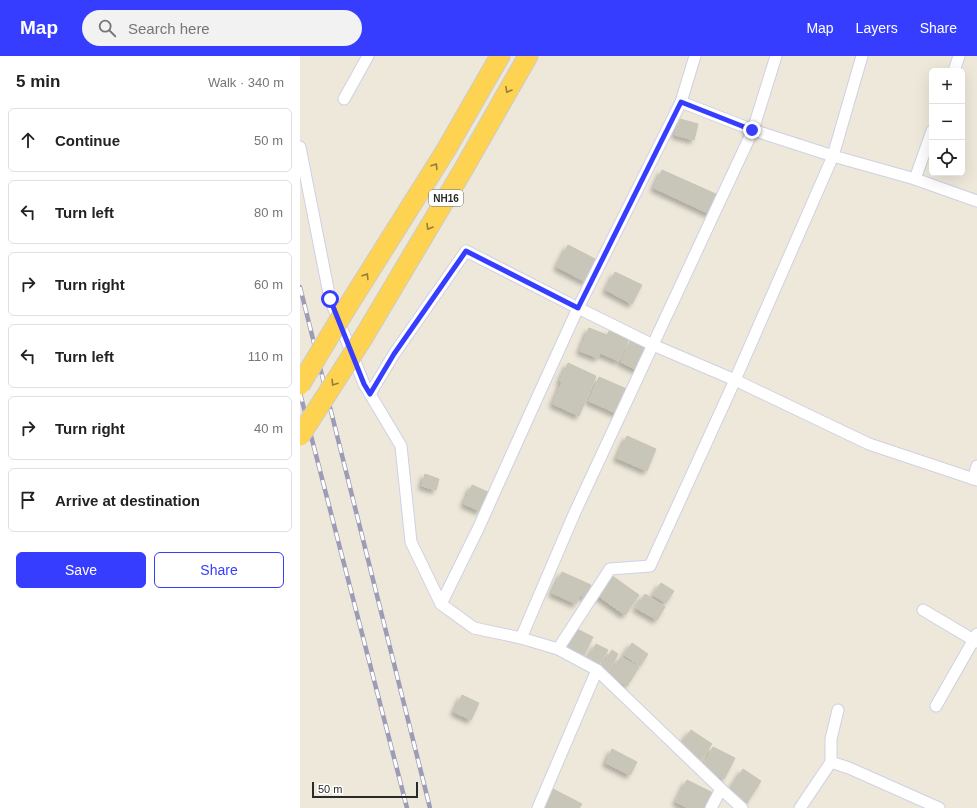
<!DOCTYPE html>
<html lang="en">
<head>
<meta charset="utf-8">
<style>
	:root { --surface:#fff; --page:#f2f2f2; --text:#222; --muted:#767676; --line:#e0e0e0; --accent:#363dff }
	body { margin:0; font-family:Helvetica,sans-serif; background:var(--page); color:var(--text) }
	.controls { position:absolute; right:12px; top:12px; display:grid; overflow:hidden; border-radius:6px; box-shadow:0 4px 16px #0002 }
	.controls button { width:36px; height:36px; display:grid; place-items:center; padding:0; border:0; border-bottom:1px solid var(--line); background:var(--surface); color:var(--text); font:20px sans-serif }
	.scale { position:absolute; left:12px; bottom:10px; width:106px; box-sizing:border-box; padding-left:4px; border:2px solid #2a2a2a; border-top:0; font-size:11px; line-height:14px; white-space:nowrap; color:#2a2a2a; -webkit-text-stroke:3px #fff; paint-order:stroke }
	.stop { position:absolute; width:12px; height:12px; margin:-9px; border:3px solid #363dff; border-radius:50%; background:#fff }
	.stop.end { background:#363dff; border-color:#fff; box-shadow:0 1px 4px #0008 }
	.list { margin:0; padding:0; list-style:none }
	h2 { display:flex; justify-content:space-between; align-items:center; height:52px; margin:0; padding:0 16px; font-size:17px }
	h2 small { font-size:13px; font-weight:400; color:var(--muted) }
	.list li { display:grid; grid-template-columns:26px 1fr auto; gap:12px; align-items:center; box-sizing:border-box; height:64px; margin:0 8px 8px; padding:0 8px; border:1px solid var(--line); border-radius:6px }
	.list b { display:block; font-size:15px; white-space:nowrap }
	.list em { font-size:13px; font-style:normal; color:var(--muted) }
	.actions { display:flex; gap:8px; padding:12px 16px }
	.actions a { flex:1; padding:9px 0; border:1px solid var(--accent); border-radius:6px; text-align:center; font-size:14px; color:var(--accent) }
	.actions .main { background:var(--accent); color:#fff }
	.icon { flex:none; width:22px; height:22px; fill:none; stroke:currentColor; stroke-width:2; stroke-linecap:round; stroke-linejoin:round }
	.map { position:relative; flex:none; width:677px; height:752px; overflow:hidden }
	header { display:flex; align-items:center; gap:24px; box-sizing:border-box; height:56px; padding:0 20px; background:var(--accent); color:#fff }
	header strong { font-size:19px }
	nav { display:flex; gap:22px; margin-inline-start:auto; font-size:14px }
	.search { width:280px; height:36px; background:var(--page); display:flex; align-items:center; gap:10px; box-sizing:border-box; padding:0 14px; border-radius:22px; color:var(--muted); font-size:15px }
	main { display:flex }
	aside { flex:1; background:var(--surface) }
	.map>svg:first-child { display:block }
</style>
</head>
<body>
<header>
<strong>Map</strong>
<div class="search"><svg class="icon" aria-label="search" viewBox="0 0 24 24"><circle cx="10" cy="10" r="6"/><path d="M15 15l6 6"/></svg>Search here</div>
<nav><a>Map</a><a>Layers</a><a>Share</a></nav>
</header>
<main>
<aside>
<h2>5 min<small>Walk · 340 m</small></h2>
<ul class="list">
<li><svg class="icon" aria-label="ahead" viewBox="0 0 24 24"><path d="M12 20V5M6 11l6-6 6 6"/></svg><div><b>Continue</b></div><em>50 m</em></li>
<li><svg class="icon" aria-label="left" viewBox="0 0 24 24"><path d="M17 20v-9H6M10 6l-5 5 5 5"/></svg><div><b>Turn left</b></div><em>80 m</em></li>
<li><svg class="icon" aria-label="right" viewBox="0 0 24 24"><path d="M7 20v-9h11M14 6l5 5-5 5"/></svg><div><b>Turn right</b></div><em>60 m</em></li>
<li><svg class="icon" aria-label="left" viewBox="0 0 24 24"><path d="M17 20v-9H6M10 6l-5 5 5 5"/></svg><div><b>Turn left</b></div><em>110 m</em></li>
<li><svg class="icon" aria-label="right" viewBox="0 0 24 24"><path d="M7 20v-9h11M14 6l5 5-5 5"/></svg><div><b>Turn right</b></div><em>40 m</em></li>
<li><svg class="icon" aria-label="arrive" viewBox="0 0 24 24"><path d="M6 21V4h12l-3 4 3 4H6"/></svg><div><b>Arrive at destination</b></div></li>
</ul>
<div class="actions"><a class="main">Save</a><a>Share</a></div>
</aside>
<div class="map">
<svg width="677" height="752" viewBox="0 0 677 752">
	<defs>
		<filter id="shadow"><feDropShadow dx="-3.5" dy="3.5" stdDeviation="2" flood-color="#0004"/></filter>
	</defs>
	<rect width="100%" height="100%" fill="#ede8da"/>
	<g fill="#c8c6b9" stroke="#c9c4b4" filter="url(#shadow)">
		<polygon points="380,63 398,68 394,84 375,79"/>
		<polygon points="362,114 418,139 410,158 354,132"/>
		<polygon points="268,189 297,204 286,226 257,211"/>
		<polygon points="315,216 342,229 332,248 306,234"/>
		<polygon points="289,272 307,279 298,302 280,295"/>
		<polygon points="309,275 329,283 319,305 300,297"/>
		<polygon points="330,285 349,294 339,315 321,306"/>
		<polygon points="268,307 296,320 279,360 253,348 262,326 260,325"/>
		<polygon points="299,321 329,334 318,358 289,345"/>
		<polygon points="327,380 356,393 347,415 317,402"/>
		<polygon points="125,418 139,423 136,434 122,430"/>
		<polygon points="172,429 188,436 180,455 164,448"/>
		<polygon points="262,516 291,529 285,542 280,539 276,548 252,537"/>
		<polygon points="311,519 339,539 325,559 297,539"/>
		<polygon points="361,527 374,535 366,547 353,539"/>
		<polygon points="345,538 365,551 357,564 336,552"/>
		<polygon points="275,572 293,581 284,599 266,590"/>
		<polygon points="332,587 348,598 340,610 324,599"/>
		<polygon points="296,588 308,594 298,610 287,604"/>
		<polygon points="312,594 318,598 308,617 301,613"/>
		<polygon points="321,601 339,611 327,630 310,620"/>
		<polygon points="162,639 179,647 171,664 154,656"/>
		<polygon points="391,674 412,688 400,705 379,691"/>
		<polygon points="413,691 435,702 424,723 402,712"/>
		<polygon points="312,693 337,706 330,719 306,707"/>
		<polygon points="443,713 461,725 447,747 429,735"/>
		<polygon points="387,724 415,738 409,752 388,752 376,746"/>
		<polygon points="253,733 282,748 279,752 244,752"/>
	</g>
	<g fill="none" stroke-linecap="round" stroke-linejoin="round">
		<defs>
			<g id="minor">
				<polyline points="654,15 659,0"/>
				<polyline points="44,43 68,0"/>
				<polyline points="381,46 453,74 533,100 562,0"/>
				<polyline points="0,91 30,243 64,328 101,390 111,486 141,548 174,572 221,582 258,593 297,614 421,733 442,752"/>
				<polyline points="615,123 632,75"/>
				<polyline points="677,145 615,123 533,100 435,324 569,388 677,424"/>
				<polyline points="70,338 94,298 166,195 278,252 353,289 435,324 350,510 310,513 258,593"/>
				<polyline points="673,423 677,410"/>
				<polyline points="141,548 178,473 228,362 278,252 381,46 395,0"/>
				<polyline points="623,554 677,586"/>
				<polyline points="221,582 275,456 453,74 476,0"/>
				<polyline points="636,650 677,578"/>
				<polyline points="531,706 531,683 538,654"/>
				<polyline points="238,752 297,614"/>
				<polyline points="411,752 421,733"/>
				<polyline points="500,752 531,706 549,712 639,752"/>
			</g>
			<g id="trunk">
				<polyline points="46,253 146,94 200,0"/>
				<polyline points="63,282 163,114 228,0"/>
			</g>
		</defs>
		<use href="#minor" stroke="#cfd0e4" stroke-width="13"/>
		<use href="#trunk" stroke="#ccc" stroke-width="21"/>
		<use href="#minor" stroke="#fff" stroke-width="11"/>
		<use href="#trunk" stroke="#fed352" stroke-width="19"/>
		<defs>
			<g id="rail">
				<polyline points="0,231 130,752"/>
				<polyline points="0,337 107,752"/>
			</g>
		</defs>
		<use href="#rail" stroke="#9d9cb6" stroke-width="4.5"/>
		<use href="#rail" stroke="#fff" stroke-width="3" stroke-dasharray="9" stroke-linecap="butt"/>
		<defs>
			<g id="trunk-bridge">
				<polyline points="0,329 46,253"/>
				<polyline points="0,380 63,282"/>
			</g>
		</defs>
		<use href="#trunk-bridge" stroke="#ccc" stroke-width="21" stroke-linecap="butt"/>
		<use href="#trunk-bridge" stroke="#fed352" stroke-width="19"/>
	</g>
	<defs><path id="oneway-chevron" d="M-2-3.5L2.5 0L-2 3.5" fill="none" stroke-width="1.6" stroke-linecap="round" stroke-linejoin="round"/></defs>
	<g stroke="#947e3e">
		<use href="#oneway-chevron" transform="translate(208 34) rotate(120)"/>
		<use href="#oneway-chevron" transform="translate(135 110) rotate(-58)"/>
		<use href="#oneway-chevron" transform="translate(129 171) rotate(121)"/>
		<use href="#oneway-chevron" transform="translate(66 220) rotate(-58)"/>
		<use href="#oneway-chevron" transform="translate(34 327) rotate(123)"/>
	</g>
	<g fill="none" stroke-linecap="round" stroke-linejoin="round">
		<polyline stroke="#363dff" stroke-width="5" points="30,243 64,328 70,338 94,298 166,195 278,252 381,46 452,74"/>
	</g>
	<g text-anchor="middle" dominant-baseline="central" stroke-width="3" stroke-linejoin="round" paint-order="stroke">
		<rect fill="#fff" stroke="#6a6a6a" stroke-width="1" x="129" y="134" width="34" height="16" rx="3"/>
		<g font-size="10" font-weight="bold" fill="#2a2a2a">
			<text x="146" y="142">NH16</text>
		</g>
	</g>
</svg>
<div class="controls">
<button>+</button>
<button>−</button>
<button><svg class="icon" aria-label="locate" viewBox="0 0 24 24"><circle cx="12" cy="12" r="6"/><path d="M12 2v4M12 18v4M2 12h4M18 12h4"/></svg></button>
</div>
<div class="scale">50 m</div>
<div class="stop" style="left:30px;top:243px"></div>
<div class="stop end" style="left:452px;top:74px"></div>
</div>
</main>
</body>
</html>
